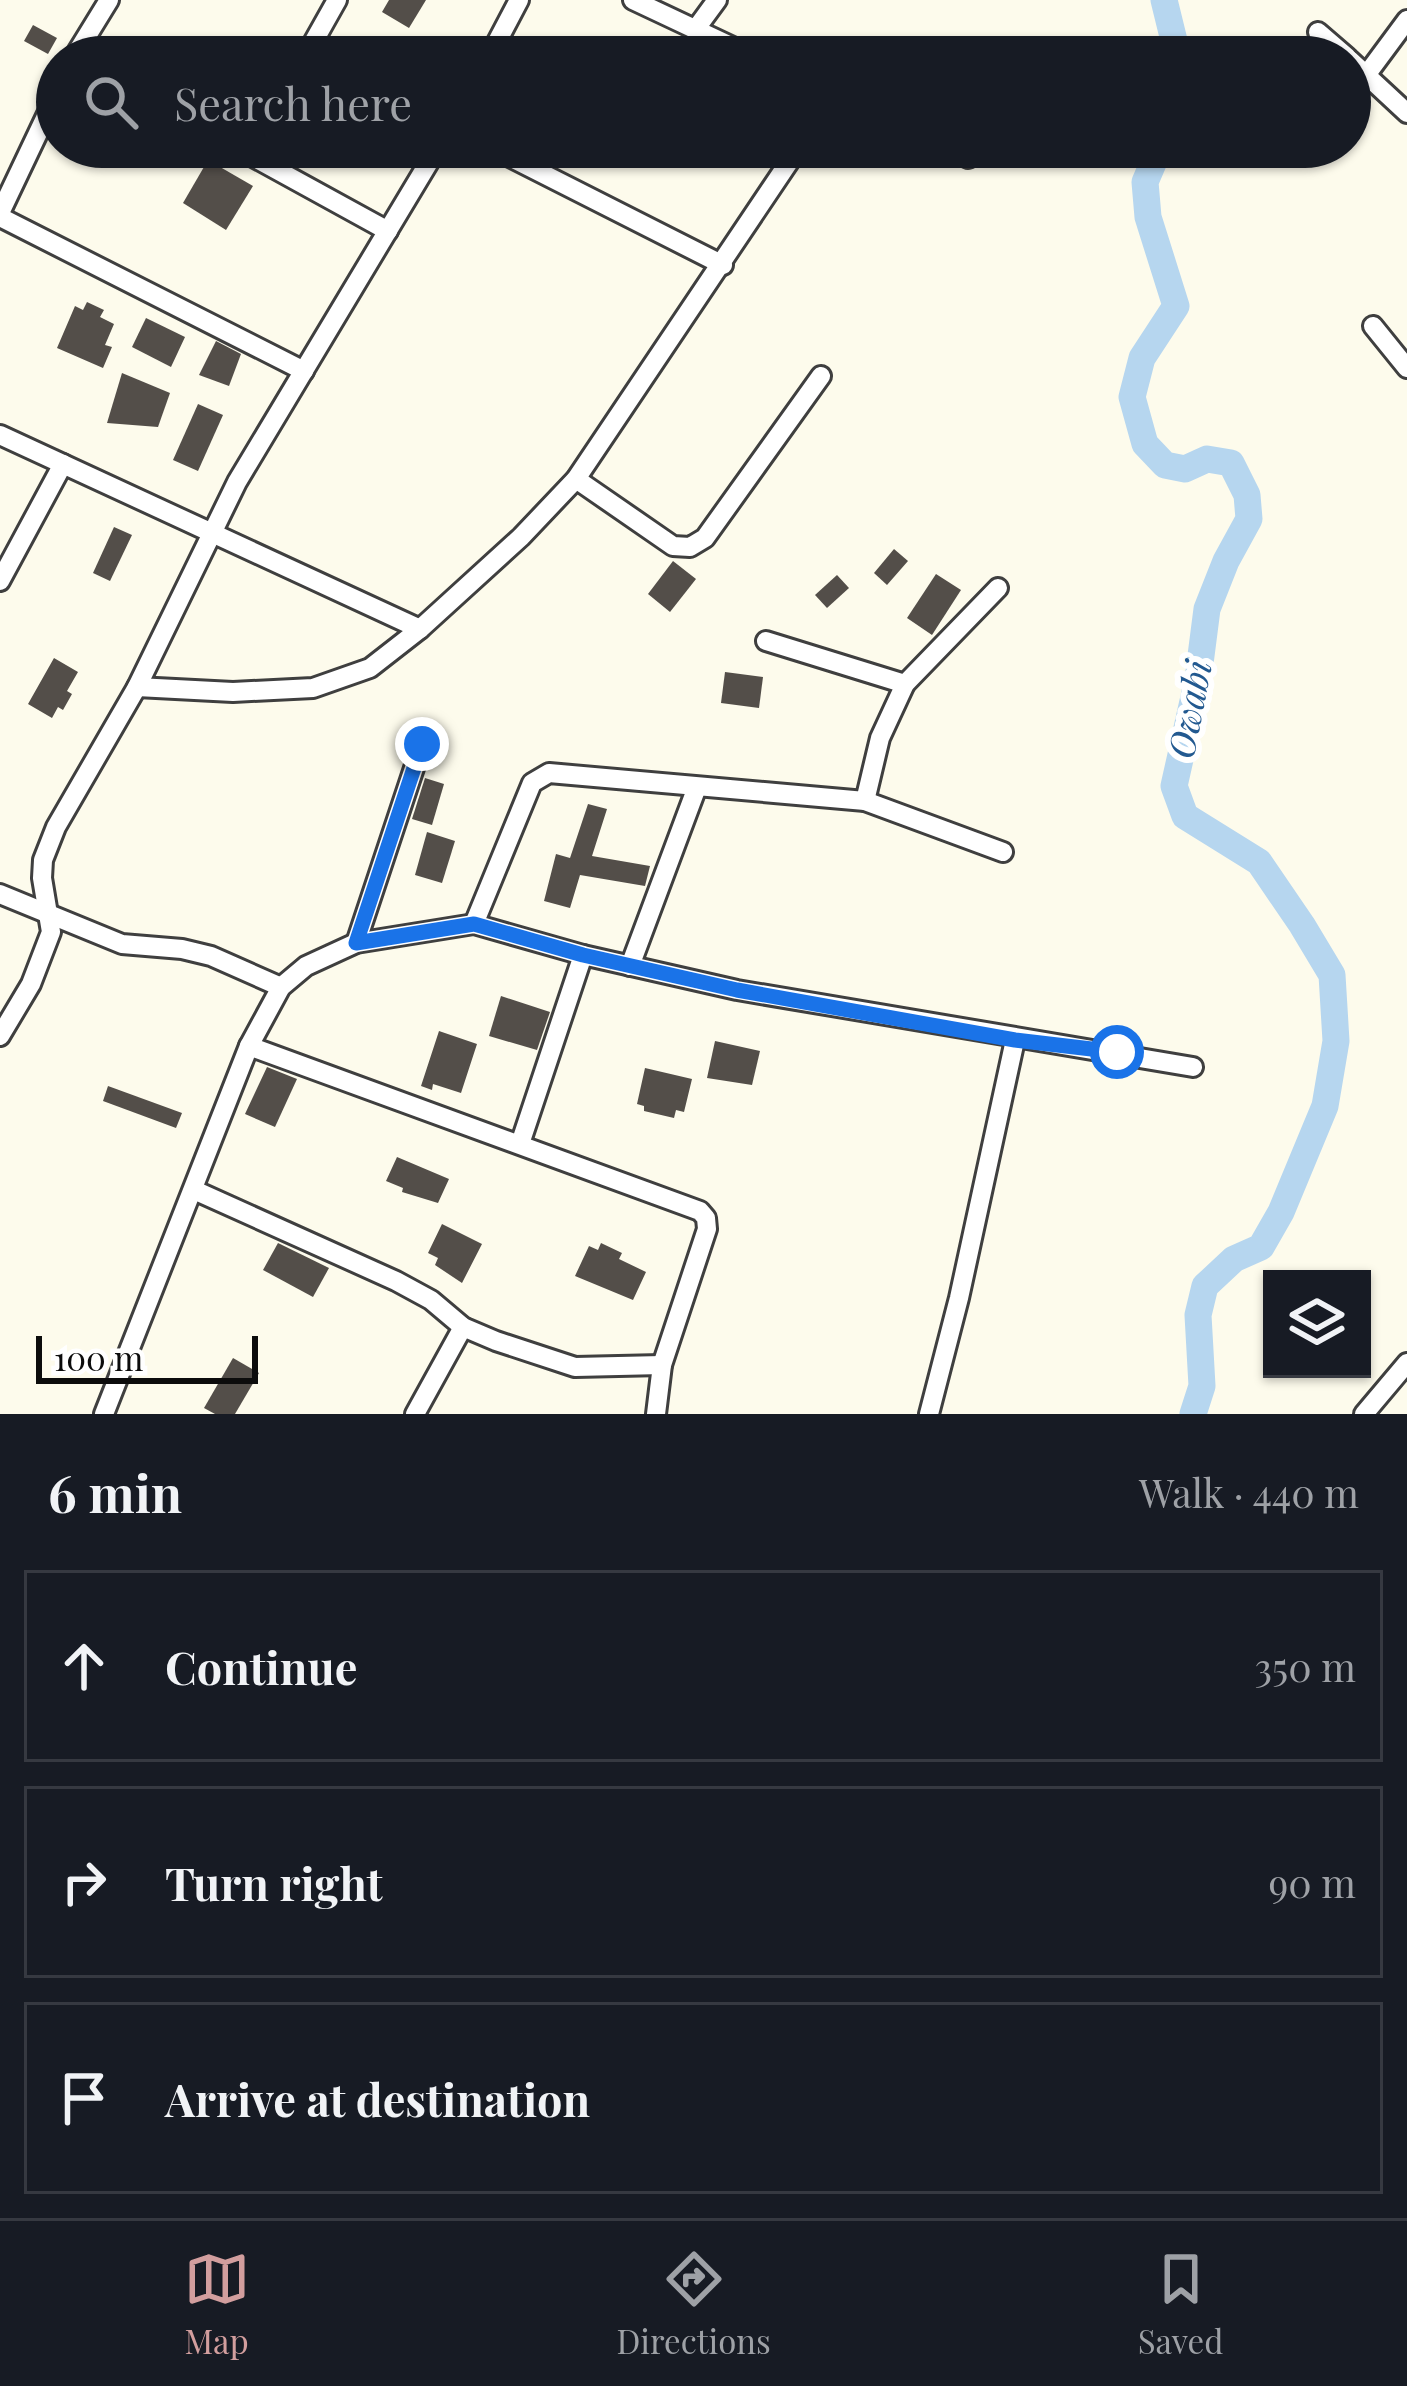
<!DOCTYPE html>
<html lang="en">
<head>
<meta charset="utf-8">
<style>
	:root { --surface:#171b24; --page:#20242c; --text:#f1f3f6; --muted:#9ea1a6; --line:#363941; --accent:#d29e9e }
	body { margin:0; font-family:"Playfair Display",serif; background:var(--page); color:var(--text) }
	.controls { position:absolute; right:36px; bottom:36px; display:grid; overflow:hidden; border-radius:0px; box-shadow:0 3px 9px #0004 }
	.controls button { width:108px; height:108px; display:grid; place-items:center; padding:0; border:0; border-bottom:3px solid var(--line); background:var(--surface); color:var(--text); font:60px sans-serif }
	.scale { position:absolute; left:36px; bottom:30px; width:222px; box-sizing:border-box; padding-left:12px; border:6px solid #0c0c0c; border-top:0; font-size:33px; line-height:42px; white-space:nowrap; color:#0c0c0c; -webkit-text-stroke:9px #fff; paint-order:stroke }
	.stop { position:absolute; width:36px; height:36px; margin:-27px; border:9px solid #1a73e8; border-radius:50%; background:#fff }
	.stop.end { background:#1a73e8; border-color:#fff; box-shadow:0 3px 12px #0008 }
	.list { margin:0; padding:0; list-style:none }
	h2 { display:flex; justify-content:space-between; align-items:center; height:156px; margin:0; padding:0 48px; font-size:51px }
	h2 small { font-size:39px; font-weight:400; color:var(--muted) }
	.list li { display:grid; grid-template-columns:78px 1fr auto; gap:36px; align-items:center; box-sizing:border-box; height:192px; margin:0 24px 24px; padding:0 24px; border:3px solid var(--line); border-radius:0px }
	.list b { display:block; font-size:45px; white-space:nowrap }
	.list em { font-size:39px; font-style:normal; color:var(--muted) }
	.icon { flex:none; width:66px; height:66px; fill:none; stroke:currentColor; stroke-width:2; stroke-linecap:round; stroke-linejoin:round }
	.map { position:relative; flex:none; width:1407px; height:1414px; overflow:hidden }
	.search { position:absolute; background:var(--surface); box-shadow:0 3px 9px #0004; left:36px; right:36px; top:36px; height:132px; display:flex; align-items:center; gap:30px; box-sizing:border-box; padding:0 42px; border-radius:66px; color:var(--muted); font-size:45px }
	.sheet { height:804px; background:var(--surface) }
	nav { display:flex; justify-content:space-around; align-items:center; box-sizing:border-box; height:168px; border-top:3px solid var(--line); background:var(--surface); font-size:33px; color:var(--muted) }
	nav a { display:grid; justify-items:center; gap:6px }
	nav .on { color:var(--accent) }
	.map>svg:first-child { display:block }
</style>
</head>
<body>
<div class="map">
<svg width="1407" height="1414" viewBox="0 0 1407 1414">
	<rect width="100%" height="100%" fill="#fdfbec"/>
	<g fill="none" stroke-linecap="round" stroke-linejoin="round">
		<g stroke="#b6d6ef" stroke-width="27">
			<polyline points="1164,0 1178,57"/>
			<polyline points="1160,147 1145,182 1148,217 1176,306 1142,358 1132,397 1145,444 1165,465 1185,469 1207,459 1231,463 1247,495 1249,519 1226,561 1207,609 1198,679 1174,786 1185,816 1259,862 1302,925 1332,975 1336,1041 1325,1106 1281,1212 1261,1247 1234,1259 1205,1286 1198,1315 1202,1386 1193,1414"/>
		</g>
	</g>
	<g fill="#534e49">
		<polygon points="389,0 426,0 409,28 382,12"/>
		<polygon points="33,25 57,38 48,54 24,41"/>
		<polygon points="371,36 407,57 359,57"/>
		<polygon points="208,160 253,186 226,230 183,203"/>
		<polygon points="87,302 104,310 100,317 114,324 105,345 112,347 103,368 57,348 75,306 83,310"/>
		<polygon points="146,318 185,337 171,367 132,347"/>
		<polygon points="216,341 241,354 229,386 199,375"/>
		<polygon points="122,373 170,393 158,427 107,423"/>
		<polygon points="198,404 223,415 198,471 173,460"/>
		<polygon points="114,527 132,535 110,581 93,573"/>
		<polygon points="894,549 908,561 887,585 874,573"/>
		<polygon points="673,561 696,579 670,612 648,594"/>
		<polygon points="936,574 961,590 932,635 907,618"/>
		<polygon points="837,575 849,588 827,608 815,595"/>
		<polygon points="54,658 78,672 67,691 72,694 63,710 58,707 52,718 28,704"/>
		<polygon points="725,672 763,677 759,708 721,703"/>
		<polygon points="425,778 444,784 432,825 412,819"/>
		<polygon points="588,804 607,809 592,856 650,866 645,886 580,875 570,908 544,901 556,854 570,858"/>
		<polygon points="427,832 455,841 442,883 415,875"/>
		<polygon points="501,996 550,1012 537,1050 489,1036"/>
		<polygon points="439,1031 477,1044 461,1093 433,1084 432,1090 421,1086"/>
		<polygon points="715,1041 760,1051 752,1085 707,1078"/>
		<polygon points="267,1067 297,1079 275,1127 245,1114"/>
		<polygon points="645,1068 692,1079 684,1112 676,1110 674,1118 644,1111 644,1106 637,1104"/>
		<polygon points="108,1086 182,1113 176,1128 103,1101"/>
		<polygon points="397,1157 449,1179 438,1203 402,1192 403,1188 386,1181"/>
		<polygon points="442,1224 482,1244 462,1283 435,1265 438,1258 428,1253"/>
		<polygon points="278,1243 329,1268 313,1297 263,1270"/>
		<polygon points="601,1243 622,1253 619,1259 646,1272 633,1300 575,1276 589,1246 598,1250"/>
		<polygon points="233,1358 259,1373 235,1414 215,1414 204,1408"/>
	</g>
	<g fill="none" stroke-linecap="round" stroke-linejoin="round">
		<defs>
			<g id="street">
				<polyline points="633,0 754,57"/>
				<polyline points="695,30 717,0"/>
				<polyline points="1318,32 1347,57"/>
				<polyline points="74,57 109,0"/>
				<polyline points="305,57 337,0"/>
				<polyline points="489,57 519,0"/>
				<polyline points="1350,60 1407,113"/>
				<polyline points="1367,74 1407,20"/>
				<polyline points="235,147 388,231"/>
				<polyline points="490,147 723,265"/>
				<polyline points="945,147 968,158"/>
				<polyline points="0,213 57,93"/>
				<polyline points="0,217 304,371"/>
				<polyline points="1373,326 1407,368"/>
				<polyline points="0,435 420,629"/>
				<polyline points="576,479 673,546 690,547 705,538 821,376"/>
				<polyline points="0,581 63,464"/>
				<polyline points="766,641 905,684"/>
				<polyline points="137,687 233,692 313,688 370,668 420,629 521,537 576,479 799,147"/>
				<polyline points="865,801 880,738 905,684 998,588"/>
				<polyline points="0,894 122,944 182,949 211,956 281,987"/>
				<polyline points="474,924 532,783 549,773 865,801 1003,852"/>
				<polyline points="356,943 422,744"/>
				<polyline points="630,966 697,787"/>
				<polyline points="0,1036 31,984 51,932 42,878 43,860 56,827 137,687 237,482 438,147"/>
				<polyline points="249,1046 700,1211 706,1218 707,1229 662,1365 656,1414"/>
				<polyline points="520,1144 583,955"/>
				<polyline points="194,1190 396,1281 431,1300 463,1327 496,1341 575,1367 662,1365"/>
				<polyline points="104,1414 249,1046 281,987 306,966 356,943 474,924 583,955 737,990 1193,1067"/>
				<polyline points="415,1414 463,1327"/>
				<polyline points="929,1414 959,1298 1015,1040"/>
				<polyline points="1364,1414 1407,1363"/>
			</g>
		</defs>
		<use href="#street" stroke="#3f3f3f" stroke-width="24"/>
		<use href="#street" stroke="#fff" stroke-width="18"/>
	</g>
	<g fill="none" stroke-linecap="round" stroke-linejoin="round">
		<polyline stroke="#1a73e8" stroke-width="15" points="422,744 356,943 474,924 583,955 737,990 1015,1040 1117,1052"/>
	</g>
	<g text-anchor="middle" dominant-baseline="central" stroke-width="12" stroke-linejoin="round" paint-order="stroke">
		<g font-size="36" font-style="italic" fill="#225990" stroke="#fff">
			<text transform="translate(1188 709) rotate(-79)">Owabi</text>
		</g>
	</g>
</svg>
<div class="controls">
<button><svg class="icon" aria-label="layers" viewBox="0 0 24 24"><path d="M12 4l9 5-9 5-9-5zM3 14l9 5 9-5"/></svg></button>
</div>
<div class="scale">100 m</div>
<div class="stop" style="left:1117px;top:1052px"></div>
<div class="stop end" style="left:422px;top:744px"></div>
<div class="search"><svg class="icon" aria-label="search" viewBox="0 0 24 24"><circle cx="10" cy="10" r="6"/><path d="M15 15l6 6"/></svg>Search here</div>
</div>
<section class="sheet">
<h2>6 min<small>Walk · 440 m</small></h2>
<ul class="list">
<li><svg class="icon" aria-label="ahead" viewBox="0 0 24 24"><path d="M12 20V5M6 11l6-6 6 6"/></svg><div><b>Continue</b></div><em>350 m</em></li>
<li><svg class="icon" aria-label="right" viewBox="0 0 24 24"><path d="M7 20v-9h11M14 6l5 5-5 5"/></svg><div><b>Turn right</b></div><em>90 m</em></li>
<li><svg class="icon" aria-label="arrive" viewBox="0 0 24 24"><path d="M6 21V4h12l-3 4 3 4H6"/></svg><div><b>Arrive at destination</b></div></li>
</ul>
</section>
<nav>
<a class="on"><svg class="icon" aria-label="map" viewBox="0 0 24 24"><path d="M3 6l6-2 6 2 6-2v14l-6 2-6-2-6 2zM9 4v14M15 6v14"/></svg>Map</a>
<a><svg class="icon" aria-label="directions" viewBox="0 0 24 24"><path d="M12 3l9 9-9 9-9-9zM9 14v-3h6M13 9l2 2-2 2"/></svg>Directions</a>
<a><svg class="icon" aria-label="saved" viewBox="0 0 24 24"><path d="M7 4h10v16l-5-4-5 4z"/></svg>Saved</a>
</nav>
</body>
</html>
